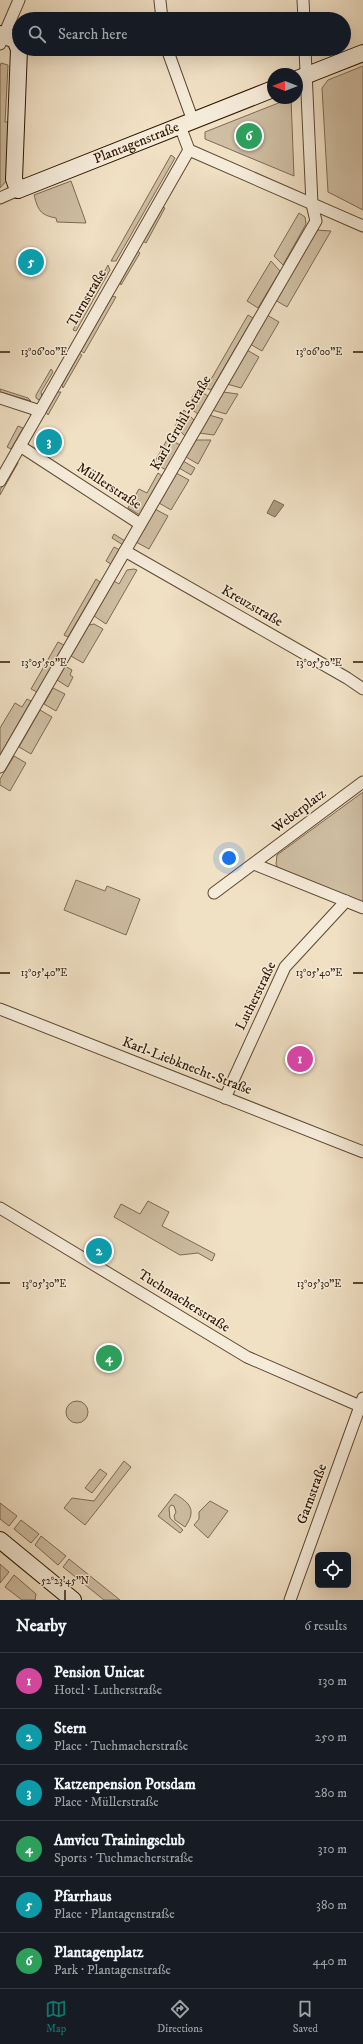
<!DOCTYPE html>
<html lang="en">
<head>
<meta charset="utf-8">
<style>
	:root { --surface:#171b24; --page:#242831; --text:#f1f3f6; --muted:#9ea1a6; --line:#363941; --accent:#0f766e }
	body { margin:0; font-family:"IM FELL DW Pica",serif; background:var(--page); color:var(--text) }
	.controls { position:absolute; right:12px; bottom:12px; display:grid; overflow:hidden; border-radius:6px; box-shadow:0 4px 16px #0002 }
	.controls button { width:36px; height:36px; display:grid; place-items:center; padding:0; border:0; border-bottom:1px solid var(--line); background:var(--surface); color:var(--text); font:20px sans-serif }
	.compass { position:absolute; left:267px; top:68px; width:36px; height:36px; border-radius:50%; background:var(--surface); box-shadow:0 4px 16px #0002; rotate:270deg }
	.you { position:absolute; left:229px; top:858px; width:14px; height:14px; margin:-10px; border:3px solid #fff; border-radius:50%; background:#1a73e8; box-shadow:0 0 0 6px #1a73e833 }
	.badge { display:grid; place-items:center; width:26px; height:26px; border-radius:50%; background:var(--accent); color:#fff; font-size:13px; font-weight:700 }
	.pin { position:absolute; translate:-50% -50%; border:2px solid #fff; box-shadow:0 1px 4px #0006 }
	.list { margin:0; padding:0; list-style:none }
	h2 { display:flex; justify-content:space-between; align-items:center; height:52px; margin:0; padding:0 16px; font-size:17px }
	h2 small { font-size:13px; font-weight:400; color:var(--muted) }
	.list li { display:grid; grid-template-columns:26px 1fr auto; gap:12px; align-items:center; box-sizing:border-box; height:56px; padding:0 16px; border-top:1px solid var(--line) }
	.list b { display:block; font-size:15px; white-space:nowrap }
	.list p { margin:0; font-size:13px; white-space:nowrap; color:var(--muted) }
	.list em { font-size:13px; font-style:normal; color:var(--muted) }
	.icon { flex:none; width:22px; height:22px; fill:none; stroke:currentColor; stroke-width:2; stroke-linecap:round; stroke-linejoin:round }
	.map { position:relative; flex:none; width:363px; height:1600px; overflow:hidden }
	.search { position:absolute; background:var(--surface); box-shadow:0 4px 16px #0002; left:12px; right:12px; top:12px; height:44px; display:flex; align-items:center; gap:10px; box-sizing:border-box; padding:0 14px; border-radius:22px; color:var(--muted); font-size:15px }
	.sheet { height:388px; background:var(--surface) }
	nav { display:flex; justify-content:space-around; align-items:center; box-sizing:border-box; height:56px; border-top:1px solid var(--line); background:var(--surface); font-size:11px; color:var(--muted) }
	nav a { display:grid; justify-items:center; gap:2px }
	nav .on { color:var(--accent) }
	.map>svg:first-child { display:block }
</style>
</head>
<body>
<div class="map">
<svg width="363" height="1600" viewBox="0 0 363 1600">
	<rect width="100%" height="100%" fill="#f0e0c4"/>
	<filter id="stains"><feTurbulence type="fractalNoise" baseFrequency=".005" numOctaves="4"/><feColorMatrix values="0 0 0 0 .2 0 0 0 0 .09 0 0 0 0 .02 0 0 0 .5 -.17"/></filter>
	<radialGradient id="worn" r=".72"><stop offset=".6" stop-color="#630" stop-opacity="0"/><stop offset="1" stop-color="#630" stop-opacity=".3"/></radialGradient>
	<g fill="#cfbea3" stroke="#7e6a52">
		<polygon points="1,63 8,65 5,122 10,122 7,180 0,188 0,67"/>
		<polygon points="363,66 363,210 328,192 322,88 328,80"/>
		<polygon points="291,98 294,176 205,139 205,132"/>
		<polygon points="171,155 175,158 116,261 111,261"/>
		<path d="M71,181L84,217L86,223L57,222L56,218C40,215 38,210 34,195Z"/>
		<polygon points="162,207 165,208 146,243 141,240"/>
		<polygon points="299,213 305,217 306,224 283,265 274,256"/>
		<polygon points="316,230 331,231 287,307 275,300"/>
		<polygon points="136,250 140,253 121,285 120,283"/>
		<polygon points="271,261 280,271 258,308 247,301"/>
		<polygon points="108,265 110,270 76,331 73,330"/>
		<polygon points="112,296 116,297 84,353 81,351"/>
		<polygon points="248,315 253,318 211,390 206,388"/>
		<polygon points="267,315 279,322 262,351 250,344"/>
		<polygon points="247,350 259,357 241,388 227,384"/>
		<polygon points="79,353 82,355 63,388 62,385"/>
		<polygon points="51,369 53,372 41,392 42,397 39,400 36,398 36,395"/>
		<polygon points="0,389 28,398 31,401 0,392"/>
		<polygon points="197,389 208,396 198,414 187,406"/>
		<polygon points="57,392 61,392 48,415 46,412"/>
		<polygon points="223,392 238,394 226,414 212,410"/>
		<polygon points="184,410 194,420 185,436 175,426"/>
		<polygon points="209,415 223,419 214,435 199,433"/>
		<polygon points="18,426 23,428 11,449 7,447"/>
		<polygon points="168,438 180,445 166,470 154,463"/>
		<polygon points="195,440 211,440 198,464 186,457"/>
		<polygon points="17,460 18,463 0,495 0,490"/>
		<polygon points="183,461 195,468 191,475 179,468"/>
		<polygon points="158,473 162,476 140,515 128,508 139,489 147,493"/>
		<polygon points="176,473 189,480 171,510 159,503"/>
		<polygon points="155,509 168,516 149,549 136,542"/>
		<polygon points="114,534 125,541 123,545 112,538"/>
		<polygon points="114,547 120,550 111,564 106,561"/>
		<polygon points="134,569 137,570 106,624 94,616 114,581 119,584 127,570"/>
		<polygon points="96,579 100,582 68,637 64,635"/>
		<polygon points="94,624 103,629 83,663 71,656 89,625"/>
		<polygon points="58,642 64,645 37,692 31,689"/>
		<polygon points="65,666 72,670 70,675 73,677 68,687 57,680"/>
		<polygon points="53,688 65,694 56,711 44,704"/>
		<polygon points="27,699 31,701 0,755 0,728 15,703 22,707"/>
		<polygon points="40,710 52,717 31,754 19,747"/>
		<polygon points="14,756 26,763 10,791 0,785 0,779"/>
		<polygon points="363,792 363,903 278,868 276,864 277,855"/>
		<polygon points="76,880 105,891 107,886 140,899 126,935 64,910"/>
		<polygon points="148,1201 169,1212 162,1226 215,1254 212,1261 198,1253 180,1255 114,1217 121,1204 140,1214"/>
		<circle cx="77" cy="1412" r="11"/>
		<polygon points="124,1461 131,1467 85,1525 64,1508 72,1498 94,1501"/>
		<polygon points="100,1469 107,1474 92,1493 85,1488"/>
		<path d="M175,1494C190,1503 197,1510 185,1527L175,1520L174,1516L176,1512L174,1506L171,1505L169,1508L170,1518L183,1530L180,1533L158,1516Z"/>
		<polygon points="210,1501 228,1511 208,1538 194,1525 199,1519 199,1512"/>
		<polygon points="0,1503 17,1516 9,1526 0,1519"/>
		<polygon points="21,1520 39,1534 31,1543 14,1529"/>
		<polygon points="41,1536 66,1556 58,1565 35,1545"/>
		<polygon points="69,1559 120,1600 104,1600 63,1567"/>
		<polygon points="0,1564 9,1572 0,1583"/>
		<polygon points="14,1575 36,1594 35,1600 22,1600 5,1587"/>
	</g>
	<polygon fill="#ae9b82" stroke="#7b664f" points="274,500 284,505 275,517 267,513"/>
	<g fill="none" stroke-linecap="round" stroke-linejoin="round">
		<defs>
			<g id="street">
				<polyline points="303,0 304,19"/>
				<polyline points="160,1 162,19"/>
				<polyline points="0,44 19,0"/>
				<polyline points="167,49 193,121"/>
				<polyline points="180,126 189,150 363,226"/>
				<polyline points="0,198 18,190"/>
				<polyline points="0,398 40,411"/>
				<polyline points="20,446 140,524"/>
				<polyline points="0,481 189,150"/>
				<polyline points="125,551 347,678 363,689"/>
				<polyline points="0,767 316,221 312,204 305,49"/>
				<polyline points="254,864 363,908"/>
				<polyline points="214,893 363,782"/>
				<polyline points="0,1009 363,1152"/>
				<polyline points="225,1098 285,967 346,901"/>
				<polyline points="0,1208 247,1357 360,1406"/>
				<polyline points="290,1600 363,1398"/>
			</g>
			<g id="secondary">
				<polyline points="0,34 15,40 19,49"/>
				<path id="s1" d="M19,49L14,179L18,190L273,89"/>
				<polyline points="297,79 363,53"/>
				<polyline points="0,1540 73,1600"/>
			</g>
		</defs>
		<use href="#street" stroke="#5e4832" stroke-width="13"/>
		<use href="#secondary" stroke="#2e1602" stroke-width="18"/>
		<use href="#street" stroke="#f5ebd9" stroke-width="11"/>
		<use href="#secondary" stroke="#f5ebd9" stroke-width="16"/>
	</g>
	<path fill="none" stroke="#2e1602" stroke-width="1.5" d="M0,352H10M353,352H363M0,662H10M353,662H363M0,973H10M353,973H363M0,1283H10M353,1283H363M65,1590V1600"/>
	<g text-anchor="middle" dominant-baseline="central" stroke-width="3" stroke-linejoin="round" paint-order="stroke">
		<g font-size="14" fill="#2e1602" stroke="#f5ebd9">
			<text stroke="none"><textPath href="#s1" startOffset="269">Plantagenstraße</textPath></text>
			<text transform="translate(87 298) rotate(-60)">Turnstraße</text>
			<text transform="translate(181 423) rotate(-60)">Karl-Gruhl-Straße</text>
			<text transform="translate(109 486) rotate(33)">Müllerstraße</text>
			<text transform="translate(252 606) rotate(30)">Kreuzstraße</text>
			<text transform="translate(299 811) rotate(-37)">Weberplatz</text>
			<text transform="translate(256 996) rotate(-64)">Lutherstraße</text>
			<text transform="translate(187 1066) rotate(21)">Karl-Liebknecht-Straße</text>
			<text transform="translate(184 1301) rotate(32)">Tuchmacherstraße</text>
			<text transform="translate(312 1494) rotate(-70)">Garnstraße</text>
		</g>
	</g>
	<g font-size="10" text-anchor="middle" fill="#2e1602" stroke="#f5ebd9" stroke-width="3" stroke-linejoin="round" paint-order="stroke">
		<text x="319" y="355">13°06'00"E</text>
		<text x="44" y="355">13°06'00"E</text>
		<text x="319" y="666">13°05'50"E</text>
		<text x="44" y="666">13°05'50"E</text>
		<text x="319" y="976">13°05'40"E</text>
		<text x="44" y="976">13°05'40"E</text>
		<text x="44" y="1287">13°05'30"E</text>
		<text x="319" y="1287">13°05'30"E</text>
		<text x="65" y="1584">52°23'45"N</text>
	</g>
	<rect width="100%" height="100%" filter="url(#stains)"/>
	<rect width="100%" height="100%" fill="url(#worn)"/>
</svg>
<div class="controls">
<button><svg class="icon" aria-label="locate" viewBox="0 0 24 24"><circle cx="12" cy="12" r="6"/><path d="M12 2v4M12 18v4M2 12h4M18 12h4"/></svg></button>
</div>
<svg class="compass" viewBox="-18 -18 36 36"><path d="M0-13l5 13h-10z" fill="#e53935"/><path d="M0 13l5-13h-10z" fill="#9ea1a6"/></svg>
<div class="you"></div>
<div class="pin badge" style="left:300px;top:1059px;background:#d1479c">1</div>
<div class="pin badge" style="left:99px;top:1251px;background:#0f9aa8">2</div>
<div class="pin badge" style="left:49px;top:442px;background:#0f9aa8">3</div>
<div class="pin badge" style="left:109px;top:1358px;background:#2e9e5b">4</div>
<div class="pin badge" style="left:31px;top:262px;background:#0f9aa8">5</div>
<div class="pin badge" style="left:249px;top:136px;background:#2e9e5b">6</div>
<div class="search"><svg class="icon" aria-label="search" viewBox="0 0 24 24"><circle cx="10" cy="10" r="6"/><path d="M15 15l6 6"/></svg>Search here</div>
</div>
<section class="sheet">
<h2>Nearby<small>6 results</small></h2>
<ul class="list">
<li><span class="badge" style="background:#d1479c">1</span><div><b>Pension Unicat</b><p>Hotel · Lutherstraße</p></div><em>130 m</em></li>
<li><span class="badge" style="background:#0f9aa8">2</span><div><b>Stern</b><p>Place · Tuchmacherstraße</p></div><em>250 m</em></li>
<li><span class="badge" style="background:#0f9aa8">3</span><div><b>Katzenpension Potsdam</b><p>Place · Müllerstraße</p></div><em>280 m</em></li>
<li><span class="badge" style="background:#2e9e5b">4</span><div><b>Amvicu Trainingsclub</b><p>Sports · Tuchmacherstraße</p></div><em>310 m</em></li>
<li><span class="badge" style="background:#0f9aa8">5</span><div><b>Pfarrhaus</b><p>Place · Plantagenstraße</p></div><em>380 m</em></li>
<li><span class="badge" style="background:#2e9e5b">6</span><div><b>Plantagenplatz</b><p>Park · Plantagenstraße</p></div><em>440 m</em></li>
</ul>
</section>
<nav>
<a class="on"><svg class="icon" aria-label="map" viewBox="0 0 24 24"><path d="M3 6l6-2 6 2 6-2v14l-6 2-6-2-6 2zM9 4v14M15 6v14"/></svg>Map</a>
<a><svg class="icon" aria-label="directions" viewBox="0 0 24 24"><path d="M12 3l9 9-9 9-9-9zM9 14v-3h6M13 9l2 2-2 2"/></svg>Directions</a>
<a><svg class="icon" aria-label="saved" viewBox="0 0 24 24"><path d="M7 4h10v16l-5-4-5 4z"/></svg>Saved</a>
</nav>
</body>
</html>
